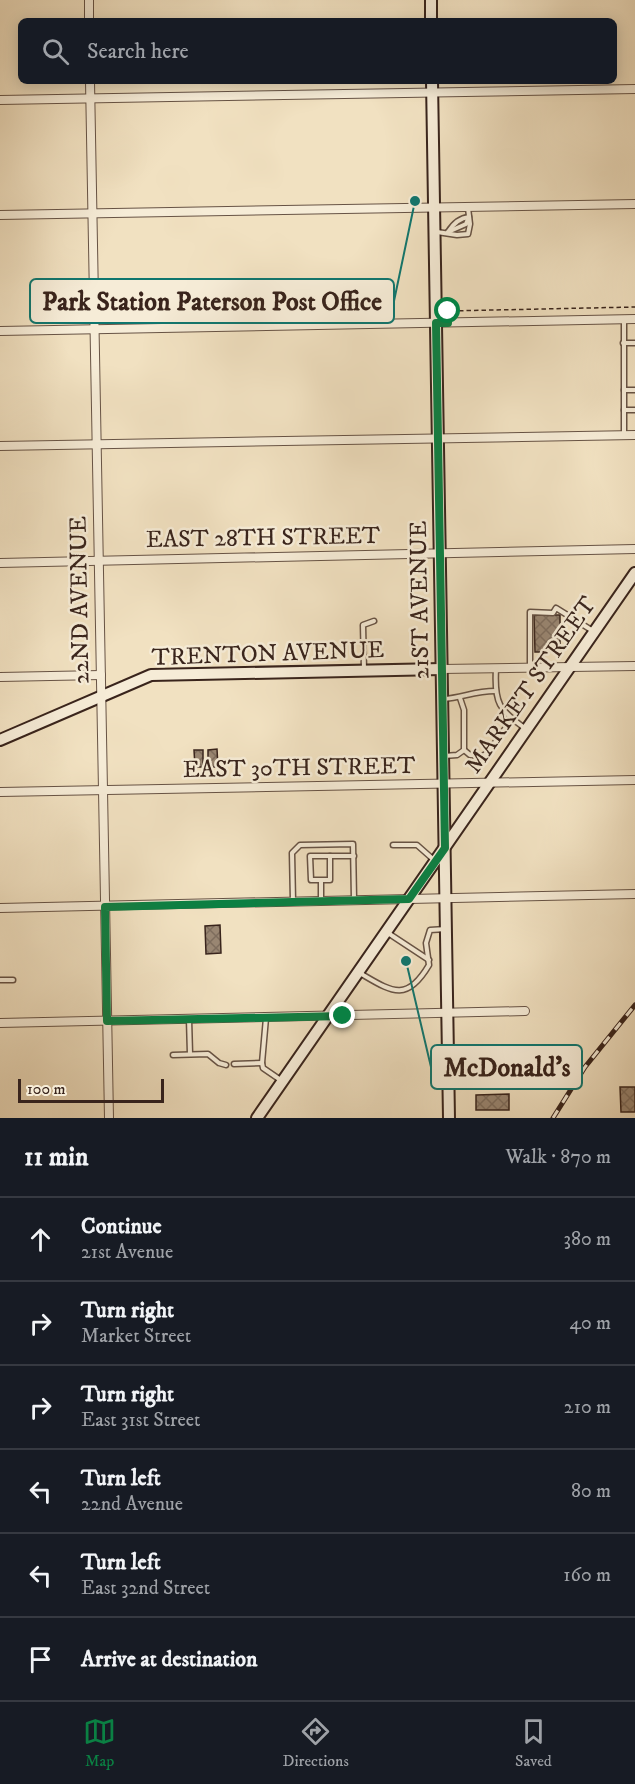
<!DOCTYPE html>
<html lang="en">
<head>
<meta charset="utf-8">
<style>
	:root { --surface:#171b24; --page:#20242c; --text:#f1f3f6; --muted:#9ea1a6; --line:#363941; --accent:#0b8043 }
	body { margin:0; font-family:"IM FELL DW Pica",serif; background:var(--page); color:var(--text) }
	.scale { position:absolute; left:18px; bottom:15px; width:146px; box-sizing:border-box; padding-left:6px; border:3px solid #39241c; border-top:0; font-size:16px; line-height:21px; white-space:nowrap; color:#39241c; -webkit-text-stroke:4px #f6ecd7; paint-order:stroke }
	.stop { position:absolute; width:18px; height:18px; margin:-14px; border:4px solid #0b8043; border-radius:50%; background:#fff }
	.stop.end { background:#0b8043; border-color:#fff; box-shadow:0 2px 6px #0008 }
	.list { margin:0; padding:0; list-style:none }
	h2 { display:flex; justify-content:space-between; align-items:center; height:78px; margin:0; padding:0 24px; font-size:26px }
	h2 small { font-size:20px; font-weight:400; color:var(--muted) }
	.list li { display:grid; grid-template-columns:39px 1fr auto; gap:18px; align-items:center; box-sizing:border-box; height:84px; padding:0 24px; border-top:2px solid var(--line) }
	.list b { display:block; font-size:22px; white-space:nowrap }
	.list p { margin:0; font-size:20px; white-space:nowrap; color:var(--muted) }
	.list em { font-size:20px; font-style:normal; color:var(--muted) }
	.icon { flex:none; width:33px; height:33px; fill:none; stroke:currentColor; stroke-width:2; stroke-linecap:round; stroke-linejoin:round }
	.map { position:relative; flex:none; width:635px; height:1118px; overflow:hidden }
	.search { position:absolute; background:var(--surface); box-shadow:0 3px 15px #0003; left:18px; right:18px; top:18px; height:66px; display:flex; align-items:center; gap:15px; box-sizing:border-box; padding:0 21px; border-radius:9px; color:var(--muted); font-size:22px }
	.sheet { height:582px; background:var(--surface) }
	nav { display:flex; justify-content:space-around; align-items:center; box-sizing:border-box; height:84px; border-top:2px solid var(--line); background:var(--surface); font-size:16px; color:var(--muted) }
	nav a { display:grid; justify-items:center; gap:3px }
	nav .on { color:var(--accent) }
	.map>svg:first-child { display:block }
</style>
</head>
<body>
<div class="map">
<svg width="635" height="1118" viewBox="0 0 635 1118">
	<defs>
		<pattern id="building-cross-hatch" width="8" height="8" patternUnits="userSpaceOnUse" patternTransform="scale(1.5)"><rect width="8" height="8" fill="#998672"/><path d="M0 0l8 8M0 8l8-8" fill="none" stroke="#7e6d5d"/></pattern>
	</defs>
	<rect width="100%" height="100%" fill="#f1e1c1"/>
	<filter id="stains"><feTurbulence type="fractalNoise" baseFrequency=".00333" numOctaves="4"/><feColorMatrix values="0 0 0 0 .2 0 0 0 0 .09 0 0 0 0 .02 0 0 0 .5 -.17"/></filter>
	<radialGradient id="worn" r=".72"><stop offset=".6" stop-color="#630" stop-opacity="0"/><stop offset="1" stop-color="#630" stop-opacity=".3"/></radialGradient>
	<g fill="url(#building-cross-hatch)" stroke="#39241c" stroke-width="1.5">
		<polygon points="534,615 560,615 560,652 535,652"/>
		<polygon points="217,749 218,767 208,767 208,750"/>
		<polygon points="194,750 203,750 203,767 195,767"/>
		<polygon points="220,925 221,953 206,954 205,926"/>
		<polygon points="620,1087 635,1087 635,1112 621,1112"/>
		<polygon points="509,1094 509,1110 476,1110 476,1095"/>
	</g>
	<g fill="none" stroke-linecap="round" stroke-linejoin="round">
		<defs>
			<g id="lane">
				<polyline points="437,232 457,235 468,234 470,224 468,208"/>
				<polyline points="448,232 466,224 468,219"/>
				<path d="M448,232C453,224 459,218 469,217"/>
				<polyline points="624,320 624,436"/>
				<polyline points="623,343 635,343"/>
				<polyline points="624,390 635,390"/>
				<polyline points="624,410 635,410"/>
				<polyline points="530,667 530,612 553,613 556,608 593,631"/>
				<path d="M496,669C494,703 499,710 526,729"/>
				<polyline points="364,670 363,625 374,621"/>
				<path d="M443,699C462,698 474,691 495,691"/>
				<polyline points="464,750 470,755 483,756 489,751 512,719"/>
				<polyline points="444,756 457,755 464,750 464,710 460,698"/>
				<polyline points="393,845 417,845 434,860"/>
				<polyline points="330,856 354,856"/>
				<polyline points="321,900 321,880 330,880 330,856 310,856 311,880 321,880"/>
				<polyline points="293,901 292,853 300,845 353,844 354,899"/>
				<polyline points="388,933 429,960"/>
				<path d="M358,972C391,991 406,1004 429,965L426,943L430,930L446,929"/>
				<polyline points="0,980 13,980"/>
				<polyline points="266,1018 262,1063 263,1068 282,1081"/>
				<polyline points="189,1019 190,1054"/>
				<polyline points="173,1055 208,1054 219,1063 226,1065"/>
				<polyline points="234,1064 262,1063"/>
			</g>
			<g id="street">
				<polyline points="89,0 89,21"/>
				<polyline points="90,81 109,1118"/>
				<polyline points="0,100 635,89"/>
				<polyline points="0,215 635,204"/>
				<polyline points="0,331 635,319"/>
				<polyline points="0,446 635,435"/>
				<polyline points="0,563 635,549"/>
				<polyline points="442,669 635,666"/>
				<polyline points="0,677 101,675"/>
				<polyline points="0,792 635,780"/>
				<polyline points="0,908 635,894"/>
				<polyline points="0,1023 525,1011"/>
			</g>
			<g id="secondary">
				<polyline points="431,0 431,21"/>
				<polyline points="432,81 449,1118"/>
				<polyline points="0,740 151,675 442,669"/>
				<polyline points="257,1118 635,573"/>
			</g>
		</defs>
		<use href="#lane" stroke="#675345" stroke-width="7"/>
		<use href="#street" stroke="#675345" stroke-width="10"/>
		<use href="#secondary" stroke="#39241c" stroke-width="14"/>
		<polyline stroke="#39241c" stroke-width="1.5" stroke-dasharray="4.5 3" stroke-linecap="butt" points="448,315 448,311 635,307"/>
		<use href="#lane" stroke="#f6ecd7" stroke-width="4"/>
		<use href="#street" stroke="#f6ecd7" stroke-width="8"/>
		<use href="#secondary" stroke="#f6ecd7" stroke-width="10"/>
		<defs>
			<polyline id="rail" points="553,1118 585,1067 635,1005"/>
		</defs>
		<use href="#rail" stroke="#39241c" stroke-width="5"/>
		<use href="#rail" stroke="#f6ecd7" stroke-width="3" stroke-dasharray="9" stroke-linecap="butt"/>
	</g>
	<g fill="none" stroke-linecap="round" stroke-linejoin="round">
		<polyline stroke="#0b8043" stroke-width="8" points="343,1016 107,1021 105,907 409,899 445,848 436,323 448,323 448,311"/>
	</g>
	<g text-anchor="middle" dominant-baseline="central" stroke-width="5" stroke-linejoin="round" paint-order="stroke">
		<g font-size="24" fill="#39241c" stroke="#f6ecd7">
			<text transform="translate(263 538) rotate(-1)">EAST 28TH STREET</text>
			<text transform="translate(80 600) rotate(-91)">22ND AVENUE</text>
			<text transform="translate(420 600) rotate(-91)">21ST AVENUE</text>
			<text transform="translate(268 654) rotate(-2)">TRENTON AVENUE</text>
			<text transform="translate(531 685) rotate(-55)">MARKET STREET</text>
			<text transform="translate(299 768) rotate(-1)">EAST 30TH STREET</text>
		</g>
	</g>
	<path fill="none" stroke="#0f766e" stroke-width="2" d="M415 201L394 301M406 961L431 1067"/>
	<g fill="#0f766e" stroke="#f6ecd7" stroke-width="2">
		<circle cx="415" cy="201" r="6"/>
		<circle cx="406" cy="961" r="6"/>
	</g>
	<g fill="#f6ecd7" stroke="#0f766e" stroke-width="2">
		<rect x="30" y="279" width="364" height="44" rx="6"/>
		<rect x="431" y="1045" width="151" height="44" rx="6"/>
	</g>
	<g font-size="26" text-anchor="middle" font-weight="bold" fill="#39241c">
		<text x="212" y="310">Park Station Paterson Post Office</text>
		<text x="507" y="1076">McDonald's</text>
	</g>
	<rect width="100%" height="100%" filter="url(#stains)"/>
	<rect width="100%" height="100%" fill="url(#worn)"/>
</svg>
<div class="scale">100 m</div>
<div class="stop" style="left:448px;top:311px"></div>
<div class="stop end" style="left:343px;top:1016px"></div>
<div class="search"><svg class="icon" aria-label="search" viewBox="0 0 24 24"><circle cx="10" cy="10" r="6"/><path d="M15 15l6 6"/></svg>Search here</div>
</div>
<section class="sheet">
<h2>11 min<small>Walk · 870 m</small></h2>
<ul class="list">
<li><svg class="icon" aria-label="ahead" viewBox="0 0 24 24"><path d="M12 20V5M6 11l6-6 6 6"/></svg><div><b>Continue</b><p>21st Avenue</p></div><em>380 m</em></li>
<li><svg class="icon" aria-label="right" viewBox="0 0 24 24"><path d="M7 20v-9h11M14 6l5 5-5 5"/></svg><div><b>Turn right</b><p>Market Street</p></div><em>40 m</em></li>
<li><svg class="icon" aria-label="right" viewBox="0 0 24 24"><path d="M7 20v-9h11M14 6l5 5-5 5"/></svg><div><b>Turn right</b><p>East 31st Street</p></div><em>210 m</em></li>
<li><svg class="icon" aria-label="left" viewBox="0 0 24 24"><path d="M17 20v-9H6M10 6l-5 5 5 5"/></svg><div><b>Turn left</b><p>22nd Avenue</p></div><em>80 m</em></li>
<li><svg class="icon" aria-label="left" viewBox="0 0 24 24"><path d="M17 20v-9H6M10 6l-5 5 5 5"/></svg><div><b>Turn left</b><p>East 32nd Street</p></div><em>160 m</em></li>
<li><svg class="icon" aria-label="arrive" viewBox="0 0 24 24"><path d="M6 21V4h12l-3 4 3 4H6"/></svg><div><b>Arrive at destination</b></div></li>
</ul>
</section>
<nav>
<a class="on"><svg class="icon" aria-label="map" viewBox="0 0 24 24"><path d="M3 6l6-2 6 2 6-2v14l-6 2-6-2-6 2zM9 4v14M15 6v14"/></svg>Map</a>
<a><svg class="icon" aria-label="directions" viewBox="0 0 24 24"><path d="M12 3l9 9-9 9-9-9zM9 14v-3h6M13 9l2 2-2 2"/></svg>Directions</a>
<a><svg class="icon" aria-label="saved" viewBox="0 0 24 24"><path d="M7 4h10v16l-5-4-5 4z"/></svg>Saved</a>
</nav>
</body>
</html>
